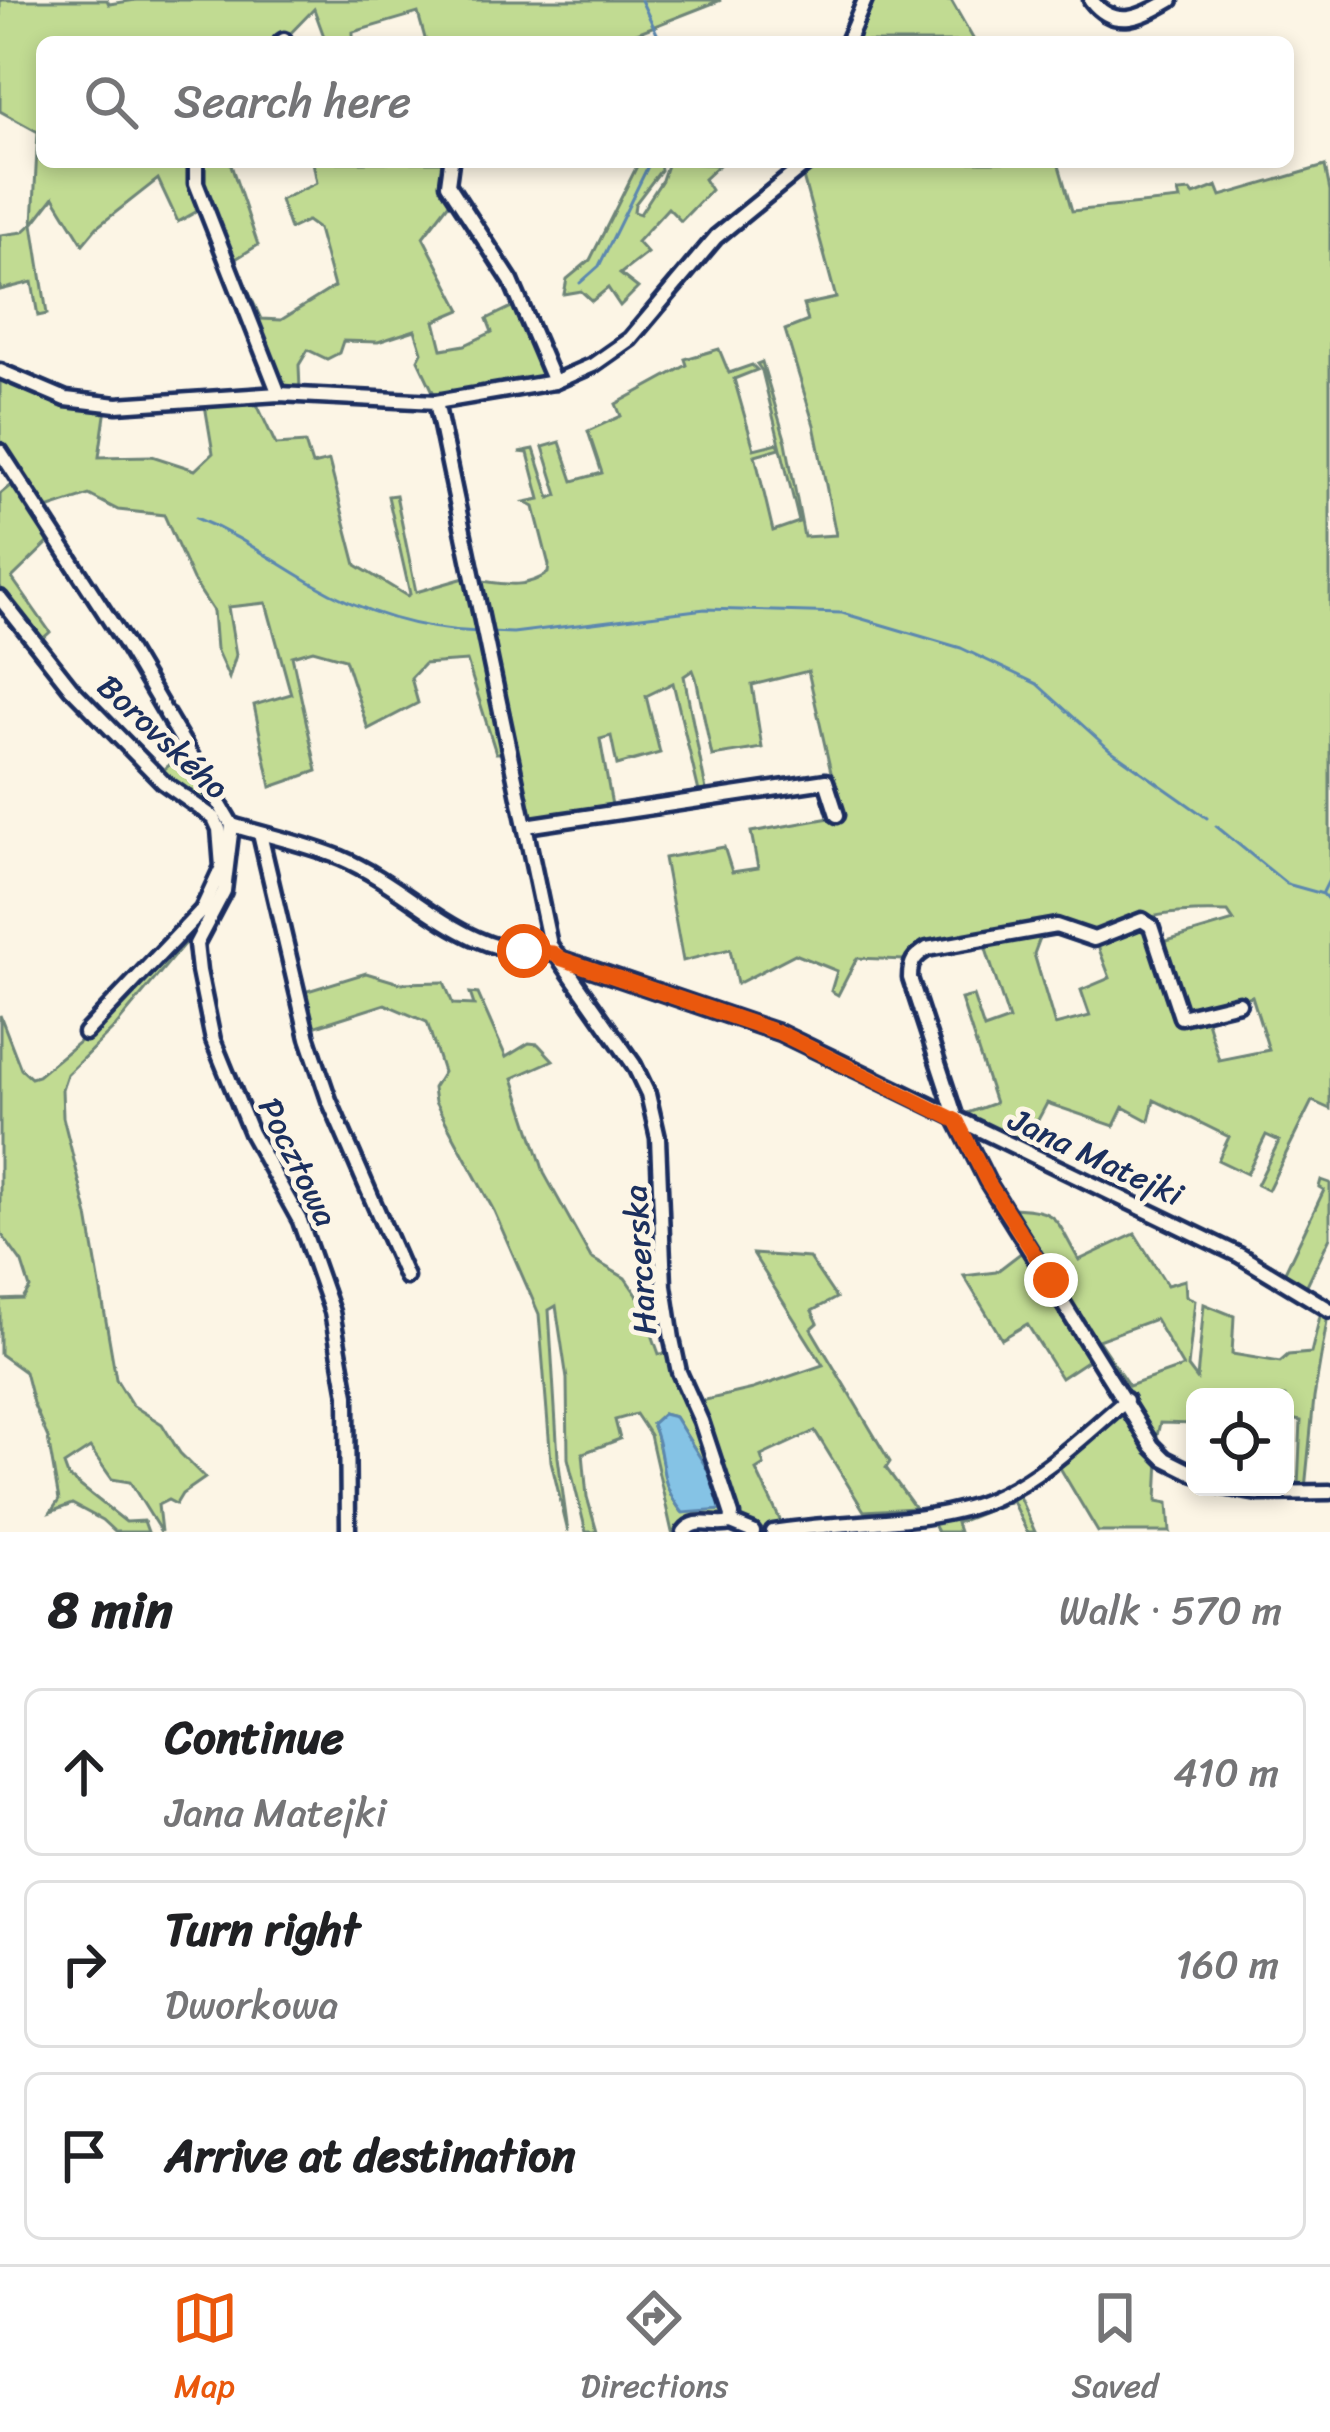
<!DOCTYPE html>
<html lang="en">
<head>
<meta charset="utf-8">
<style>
	:root { --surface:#fff; --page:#f2f2f2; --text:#202124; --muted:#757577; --line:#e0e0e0; --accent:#ea580c }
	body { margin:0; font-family:Sriracha,sans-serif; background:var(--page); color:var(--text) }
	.controls { position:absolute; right:36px; bottom:36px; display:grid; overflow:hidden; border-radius:18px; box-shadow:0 6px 18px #0003 }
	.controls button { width:108px; height:108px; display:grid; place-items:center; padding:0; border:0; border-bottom:3px solid var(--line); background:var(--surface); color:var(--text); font:60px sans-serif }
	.stop { position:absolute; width:36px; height:36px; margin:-27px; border:9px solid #ea580c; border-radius:50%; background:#fff }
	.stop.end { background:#ea580c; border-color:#fff; box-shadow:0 3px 12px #0008 }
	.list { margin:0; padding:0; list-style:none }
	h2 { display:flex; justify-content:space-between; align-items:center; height:156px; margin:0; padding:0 48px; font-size:51px }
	h2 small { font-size:39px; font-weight:400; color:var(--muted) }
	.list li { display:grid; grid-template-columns:78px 1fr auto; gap:36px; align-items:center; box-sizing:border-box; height:168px; margin:0 24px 24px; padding:0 24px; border:3px solid var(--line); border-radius:18px }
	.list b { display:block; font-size:45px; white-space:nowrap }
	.list p { margin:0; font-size:39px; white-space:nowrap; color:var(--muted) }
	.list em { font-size:39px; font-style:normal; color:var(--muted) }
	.icon { flex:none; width:66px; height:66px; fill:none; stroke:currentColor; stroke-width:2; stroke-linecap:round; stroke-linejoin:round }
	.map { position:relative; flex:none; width:1330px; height:1532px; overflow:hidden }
	.search { position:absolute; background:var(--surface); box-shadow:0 6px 18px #0003; left:36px; right:36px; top:36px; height:132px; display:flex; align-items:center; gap:30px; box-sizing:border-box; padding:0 42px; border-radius:18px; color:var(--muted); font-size:45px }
	.sheet { height:732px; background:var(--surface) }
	nav { display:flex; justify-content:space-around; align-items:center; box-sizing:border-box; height:168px; border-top:3px solid var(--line); background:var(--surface); font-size:33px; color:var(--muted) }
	nav a { display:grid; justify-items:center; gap:6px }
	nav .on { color:var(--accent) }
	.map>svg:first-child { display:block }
</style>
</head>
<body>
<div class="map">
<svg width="1330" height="1532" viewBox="0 0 1330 1532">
	<rect width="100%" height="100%" fill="#fcf5e5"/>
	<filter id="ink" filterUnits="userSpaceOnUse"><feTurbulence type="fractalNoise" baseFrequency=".00833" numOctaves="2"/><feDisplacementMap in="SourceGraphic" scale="24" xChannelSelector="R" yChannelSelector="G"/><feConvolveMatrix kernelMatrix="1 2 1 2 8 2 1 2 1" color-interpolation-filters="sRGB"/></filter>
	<g filter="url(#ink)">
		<g fill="#c1db92" stroke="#6e8578" stroke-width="3" fill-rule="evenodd">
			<polygon points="0,0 107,0 109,4 136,0 721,0 614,42 426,42 418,13 353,32 353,40 326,42 314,9 282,42 42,42 42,162 193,162 201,209 178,222 158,179 97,227 83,244 54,197 33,224 47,314 38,316 32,282 0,290 0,235 23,232 33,223 38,132 0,111"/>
			<polygon points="873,0 951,0 975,42 852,42"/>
			<polygon points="199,162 230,162 258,245 234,260 261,319 281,320 334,287 318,229 307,221 290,229 280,200 317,183 313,162 451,162 453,198 423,237 461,310 435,321 442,349 465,345 492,332 487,319 518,304 549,375 436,398 418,360 422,352 415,330 378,342 343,341 339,353 327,359 308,350 299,365 300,390 280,389 198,178"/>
			<polygon points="639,162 660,162 661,170 635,204 634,212 640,214 662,180 668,162 719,165 704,179 711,190 681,221 668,208 637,242 647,253 620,274 638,288 620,306 608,288 592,301 581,291 564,294 567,279 590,260"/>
			<path d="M815,162H1058L1072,211L1180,200L1178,192L1191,191L1194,195L1217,186L1221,196L1325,166L1330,191V1109L1312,1101L1268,1190L1257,1185L1279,1141L1266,1135L1247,1174L1218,1160L1229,1137L1154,1100L1149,1121L1123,1107L1114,1126L1047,1103L1023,1148L959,1116L995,1103L961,999L973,996L984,1029L1009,1020L984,943L1041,935L1034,954L1055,1025L1090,1016L1081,990L1110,978L1096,941L1146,924L1180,1019L1187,1022L1206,1018L1219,1060L1269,1050L1252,996L1185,1017L1160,943L1234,921L1228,912C1170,910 1147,915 1094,936L1054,923L922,947L905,960L857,958L838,995L831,991L837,971L795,954L737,984L730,949L683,961L664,858L724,847L732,872L758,868L751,832L841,816L808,671L752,685L762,748L712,756L696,678L693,670L684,676L707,795L700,796L673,683L646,696L660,753L617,765L611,736L600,739L613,811L530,820L464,514L483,581C508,585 527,588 548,573L549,565L534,507L525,502L540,499L528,453L519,452L534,449L550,498L558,495L543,447L560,442L573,481L602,473L588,431L621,416L616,404L687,365L685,359L719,349L729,373L752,365L757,370L734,379L754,449L778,443L780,448L755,455L773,531L799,522L762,371L757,364L762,362L786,442L804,537L836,535L814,425L785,330L808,321L803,305L836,298L803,177Z"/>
			<polygon points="0,376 63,402 106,408 99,457 152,456 195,470 213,453 205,405 255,400 276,445 305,443 312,465 329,461 356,565 407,596 410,594 388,496 396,495 416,592 468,577 507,753 496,753 467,661 424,664 411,678 418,703 368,729 345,659 313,650 292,656 317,771 271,787 254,705 291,694 266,603 228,607 236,655 229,678 216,649 213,611 193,580 164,515 118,510 89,495 47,509 0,444"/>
			<polygon points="17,480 54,537 12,578 50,632 39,642 0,591 0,494"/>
			<polygon points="184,753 229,829 214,897 222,824 167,780 162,771"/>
			<polygon points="195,922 194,932 116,1026 67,1074 62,1089 63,1117 88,1216 116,1379 132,1405 162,1424 180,1453 205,1478 182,1494 176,1504 168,1500 158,1505 161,1532 130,1482 112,1479 90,1448 64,1465 68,1476 126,1522 144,1521 148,1532 115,1532 102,1520 72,1504 51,1512 59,1500 48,1438 33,1403 25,1372 0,1354 0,1300 23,1299 30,1288 22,1263 0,1232 0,1015 21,1069 31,1078 38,1076 79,1042"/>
			<path d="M366,973L399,983L444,982L453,1004L474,1005L470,993L478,994L506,1057L529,1043L538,1044L553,1060L513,1078L545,1175L591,1258L625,1278L639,1298L659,1354L670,1353L728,1505V1517L723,1522L700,1518L684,1523L679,1532H672L650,1435L636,1414L615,1420L620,1439L583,1453L587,1497L597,1532H586L568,1458L567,1379L556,1306L549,1310L558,1457L568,1532L551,1461L539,1314L494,1211L435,1102L433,1088L443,1072L427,1022L385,1004L310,1028L301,993ZM663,1414L675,1417L719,1488L722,1510L682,1512C657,1481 667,1458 652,1424Z"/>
			<polygon points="1321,1180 1330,1183 1330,1237 1305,1289 1282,1278 1324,1190 1319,1187"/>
			<path d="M1009,1208C1060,1209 1055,1219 1079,1260L1135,1234L1167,1285L1185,1280L1186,1296L1195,1300L1188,1367L1197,1379L1204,1304L1234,1316L1232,1354L1280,1362L1288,1355L1311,1353L1320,1316L1328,1315L1314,1398L1305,1489L1298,1486L1301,1421L1285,1418V1397H1195V1424L1160,1423L1154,1448ZM1155,1319L1183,1367L1129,1386L1098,1340Z"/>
			<polygon points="1026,1249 1094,1356 1061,1378 1027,1324 1002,1339 964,1276 996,1272"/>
			<polygon points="753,1254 809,1258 836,1298 812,1311 818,1323 811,1329 890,1462 886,1468 915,1508 864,1511 815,1431 761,1456 764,1465 756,1470 784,1528 765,1531 736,1525 697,1402 753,1389 823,1365"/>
			<polygon points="1125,1406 1159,1458 1157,1501 1168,1503 1170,1532 1098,1532 1056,1461"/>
			<polygon points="1017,1492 1035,1532 1027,1532 1012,1501 956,1523 959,1532 937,1532 929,1517"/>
		</g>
		<path fill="#85c3e5" stroke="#5b88af" stroke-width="3" d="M663,1414L675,1417L719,1488L723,1510L683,1513C655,1479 668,1460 652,1424Z"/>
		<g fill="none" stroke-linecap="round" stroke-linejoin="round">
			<g stroke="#5b88af" stroke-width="3">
				<polyline points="641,0 661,42"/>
				<polyline points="580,283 599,266 650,162"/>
				<path d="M196,518C243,537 268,558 310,582C363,613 418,630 479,632"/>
				<polyline points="489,632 513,633 705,609 842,613 961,648 1037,684 1109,749 1207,818"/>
				<polyline points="1216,826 1287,884 1323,894 1330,902"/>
				<polyline points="1323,892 1330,878"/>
			</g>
			<defs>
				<g id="minor">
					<path d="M1091,0C1115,31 1142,17 1171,0"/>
					<polyline points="281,42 284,40"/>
					<polyline points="847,42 865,0"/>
					<polyline points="196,162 196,183 279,394"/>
					<polyline points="451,162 448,184 511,281 554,382"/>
					<polyline points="0,371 66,399 117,405 279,394 436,402 554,382 593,365 630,339 716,237 808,162"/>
					<path d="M436,402L550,945L634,1065L648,1094L658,1138L664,1286L672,1339L679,1372L701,1421L732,1515L731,1523C714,1528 696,1516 684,1532"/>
					<polyline points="0,451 124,642 232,825"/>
					<polyline points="0,598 71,688 163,782 214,818 219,829 222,867 202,910 85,1033"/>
					<polyline points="232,825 224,891 196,944 199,971 213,1040 251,1133 300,1221 332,1312 347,1395 348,1532"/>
					<path d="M232,825C268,836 307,844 341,858C416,890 463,959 553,953"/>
					<polyline points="526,826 826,781 837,815"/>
					<polyline points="260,834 308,1038 329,1100 406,1277"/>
					<polyline points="562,959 780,1033 1239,1255 1330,1310"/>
					<path d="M1195,1474L1165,1459L1152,1446L987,1181L957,1121L910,978C910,962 914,957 927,949L1056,926L1094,939L1142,920L1151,926L1181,1017L1239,1003"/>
					<polyline points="1223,1487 1258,1493 1330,1492"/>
					<polyline points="731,1523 753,1532"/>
					<path d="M773,1532C839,1520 932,1526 992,1499C1043,1477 1083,1436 1126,1400"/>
				</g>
			</defs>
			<use href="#minor" stroke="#1b2f5e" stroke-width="21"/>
			<use href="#minor" stroke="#fcf5e5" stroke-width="12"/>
		</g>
	</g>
	<g fill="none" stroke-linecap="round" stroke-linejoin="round" filter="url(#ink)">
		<polyline stroke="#ea580c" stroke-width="15" points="524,951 553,953 562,959 780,1033 957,1121 987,1181 1051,1280"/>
	</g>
	<g text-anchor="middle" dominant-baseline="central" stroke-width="10" stroke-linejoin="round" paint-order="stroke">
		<g font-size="33" fill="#1b2f5e" stroke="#fcf5e5">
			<text transform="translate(163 737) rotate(43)">Borovského</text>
			<text transform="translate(1096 1157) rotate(25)">Jana Matejki</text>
			<text transform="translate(298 1162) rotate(64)">Pocztowa</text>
			<text transform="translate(640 1260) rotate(-94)">Harcerska</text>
		</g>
	</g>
</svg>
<div class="controls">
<button><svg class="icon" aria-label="locate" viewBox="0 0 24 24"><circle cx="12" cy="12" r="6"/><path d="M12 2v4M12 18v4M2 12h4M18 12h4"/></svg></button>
</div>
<div class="stop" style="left:524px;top:951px"></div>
<div class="stop end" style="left:1051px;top:1280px"></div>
<div class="search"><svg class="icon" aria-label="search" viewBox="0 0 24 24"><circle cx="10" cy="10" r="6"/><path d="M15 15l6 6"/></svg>Search here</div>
</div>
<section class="sheet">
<h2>8 min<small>Walk · 570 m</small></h2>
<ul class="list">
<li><svg class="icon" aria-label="ahead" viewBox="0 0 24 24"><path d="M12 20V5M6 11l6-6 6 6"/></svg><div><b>Continue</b><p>Jana Matejki</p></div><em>410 m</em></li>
<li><svg class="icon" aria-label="right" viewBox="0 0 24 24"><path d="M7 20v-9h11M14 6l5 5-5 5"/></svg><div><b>Turn right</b><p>Dworkowa</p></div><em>160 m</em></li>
<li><svg class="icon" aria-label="arrive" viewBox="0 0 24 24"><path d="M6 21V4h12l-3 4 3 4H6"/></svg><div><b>Arrive at destination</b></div></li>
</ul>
</section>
<nav>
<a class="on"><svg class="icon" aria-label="map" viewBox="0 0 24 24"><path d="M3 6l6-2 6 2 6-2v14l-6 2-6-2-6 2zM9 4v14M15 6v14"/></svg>Map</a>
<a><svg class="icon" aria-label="directions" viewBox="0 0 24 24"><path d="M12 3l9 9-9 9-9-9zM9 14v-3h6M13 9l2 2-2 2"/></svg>Directions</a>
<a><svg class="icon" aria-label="saved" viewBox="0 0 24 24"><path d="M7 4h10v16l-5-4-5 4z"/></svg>Saved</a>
</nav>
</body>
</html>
